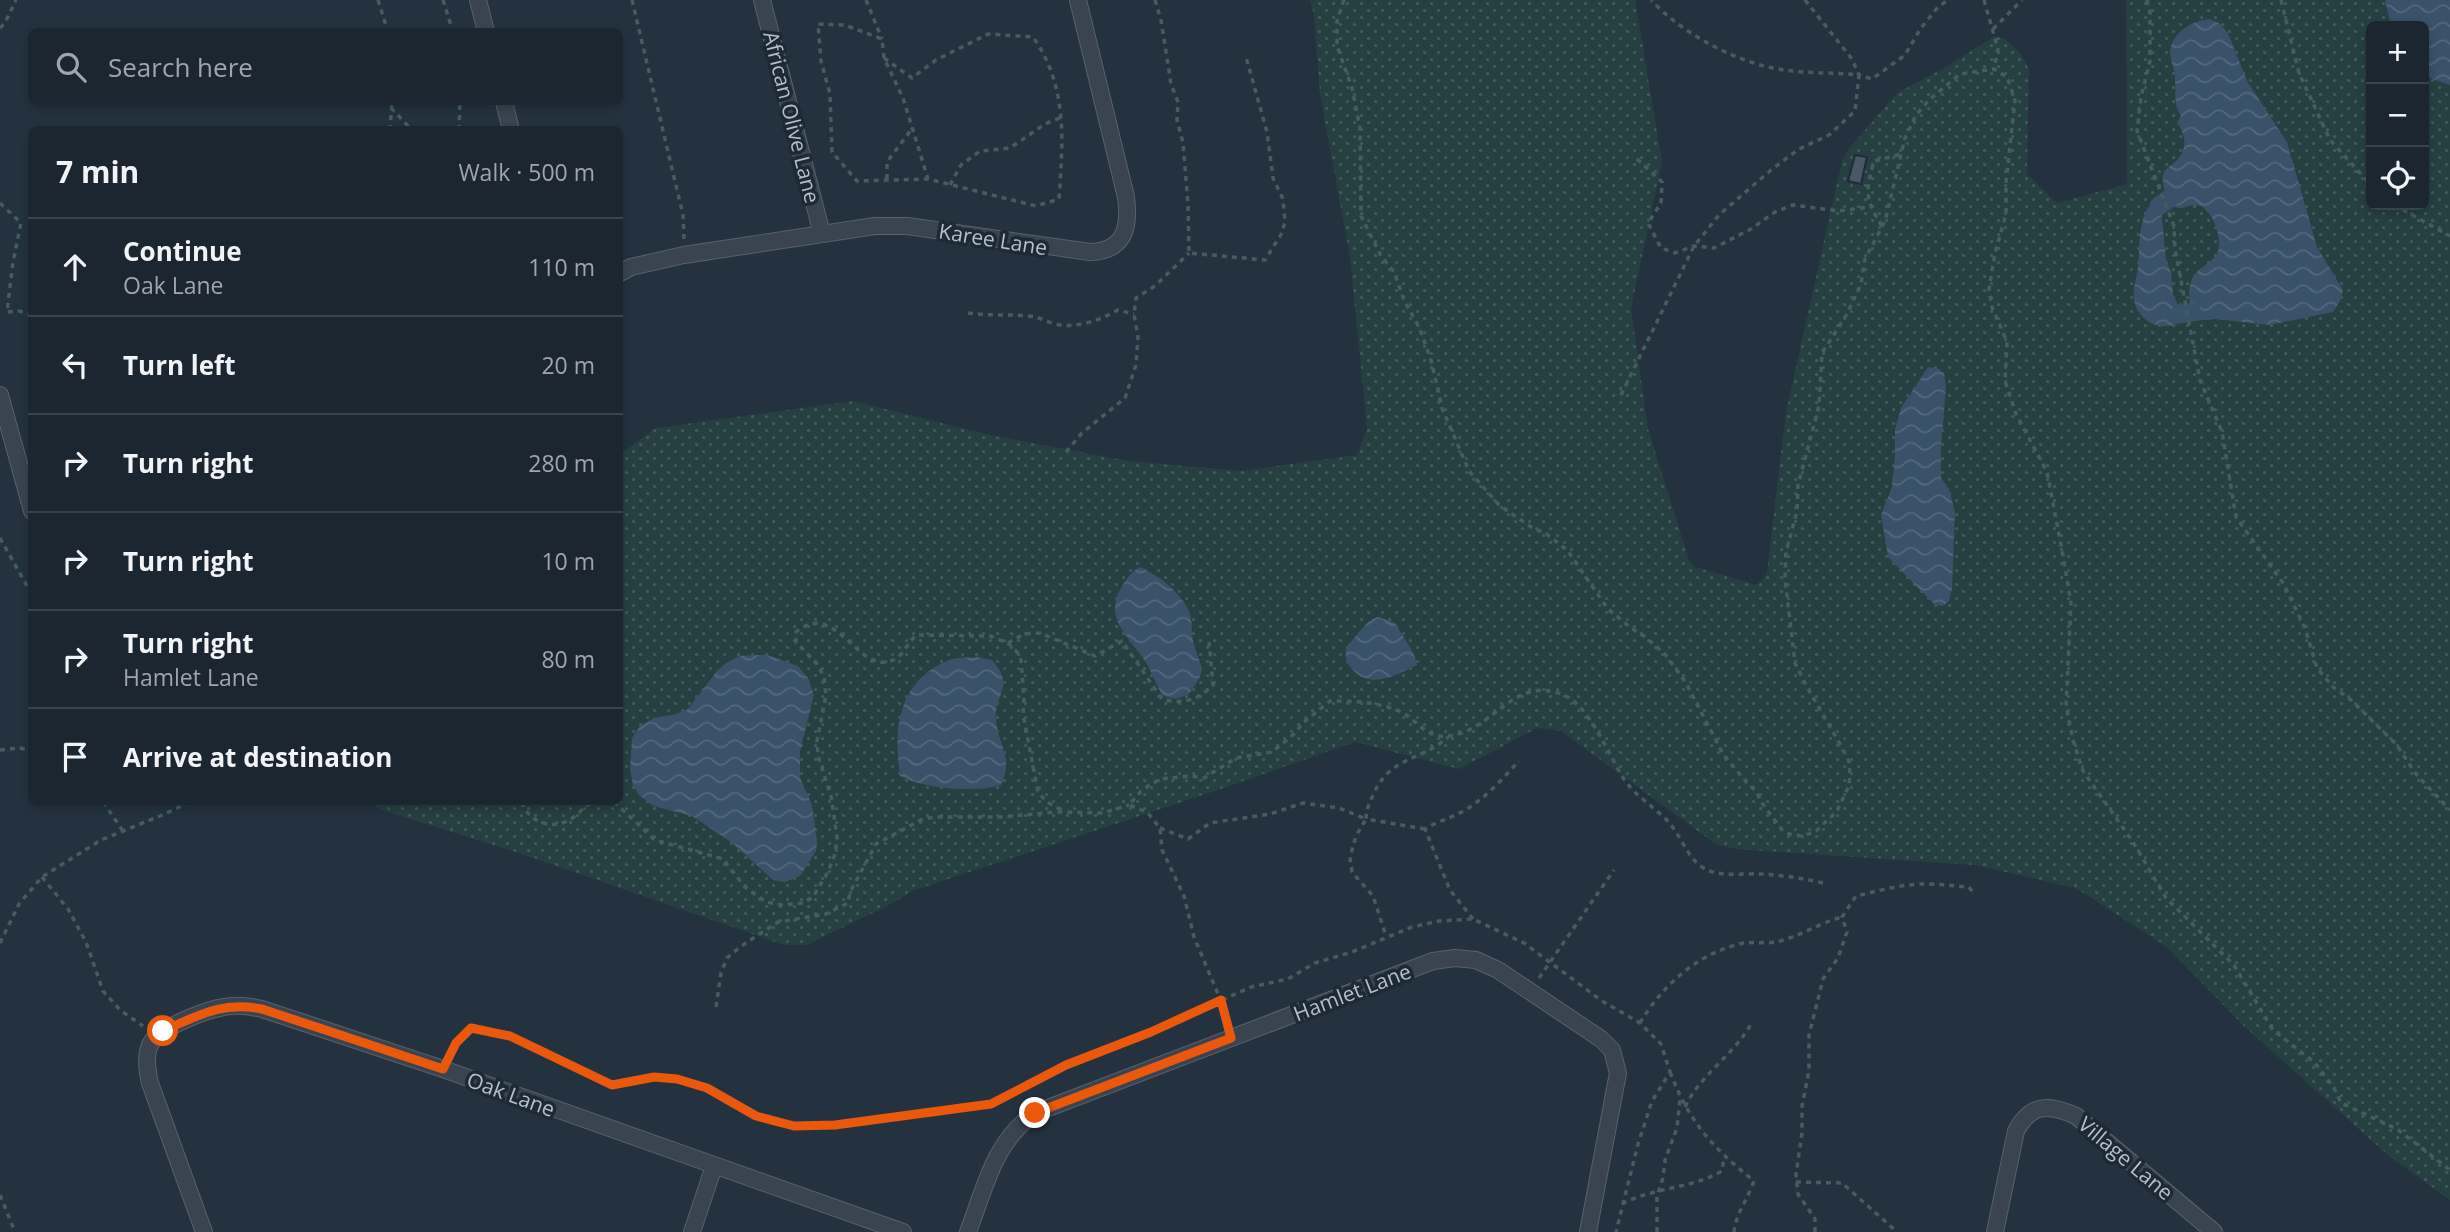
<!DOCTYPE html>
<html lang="en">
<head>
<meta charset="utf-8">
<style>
	:root { --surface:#1b2630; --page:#242e38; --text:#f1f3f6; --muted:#a0a5ab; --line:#39434c }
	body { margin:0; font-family:"Open Sans",sans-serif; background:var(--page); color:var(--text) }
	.controls { position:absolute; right:21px; top:21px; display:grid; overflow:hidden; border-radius:10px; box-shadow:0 4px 10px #0003 }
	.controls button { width:63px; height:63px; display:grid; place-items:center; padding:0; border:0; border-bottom:2px solid var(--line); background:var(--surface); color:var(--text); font:35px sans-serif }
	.stop { position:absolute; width:21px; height:21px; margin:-16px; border:5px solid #ea580c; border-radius:50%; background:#fff }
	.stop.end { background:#ea580c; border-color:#fff; box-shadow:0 2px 7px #0008 }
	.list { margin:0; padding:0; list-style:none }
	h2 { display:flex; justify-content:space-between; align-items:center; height:91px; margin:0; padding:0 28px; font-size:30px }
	h2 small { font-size:23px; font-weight:400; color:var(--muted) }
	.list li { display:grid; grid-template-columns:46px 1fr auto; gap:21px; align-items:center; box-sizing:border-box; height:98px; padding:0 28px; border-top:2px solid var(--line) }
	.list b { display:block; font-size:26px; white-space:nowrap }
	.list p { margin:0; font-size:23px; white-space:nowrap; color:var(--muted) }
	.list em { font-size:23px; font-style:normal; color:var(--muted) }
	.icon { flex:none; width:38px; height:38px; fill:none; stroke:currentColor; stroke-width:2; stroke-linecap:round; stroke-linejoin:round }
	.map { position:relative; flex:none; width:2450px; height:1232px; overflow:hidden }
	.search { position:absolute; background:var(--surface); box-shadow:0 4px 10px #0003; left:28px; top:28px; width:595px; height:77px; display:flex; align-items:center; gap:18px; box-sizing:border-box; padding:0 24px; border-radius:10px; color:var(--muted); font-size:26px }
	.panel { position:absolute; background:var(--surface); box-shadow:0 4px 10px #0003; left:28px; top:126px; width:595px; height:679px; border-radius:10px }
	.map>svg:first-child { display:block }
</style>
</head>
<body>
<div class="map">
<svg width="2450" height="1232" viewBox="0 0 2450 1232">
	<defs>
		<pattern id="grass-dots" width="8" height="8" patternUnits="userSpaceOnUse" patternTransform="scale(1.75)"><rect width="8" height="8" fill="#264041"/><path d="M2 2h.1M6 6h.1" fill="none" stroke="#435a5b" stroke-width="1.8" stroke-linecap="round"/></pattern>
		<pattern id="water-waves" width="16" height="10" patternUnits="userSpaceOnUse" patternTransform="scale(1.75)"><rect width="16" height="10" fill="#395169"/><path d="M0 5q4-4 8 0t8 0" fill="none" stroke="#53687d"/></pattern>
	</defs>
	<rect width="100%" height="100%" fill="#243240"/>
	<path fill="url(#grass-dots)" fill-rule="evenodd" d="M1310,0H1635L1662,161L1631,309L1648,429L1689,560L1693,566L1756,585L1762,581L1767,572L1786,412L1842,161L1848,150L1897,93L1946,67L1995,36L2005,39L2020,53L2029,69L2027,174L2057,203L2127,184L2126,0H2450V1200L2389,1156L2245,1027L2167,947L2076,888L1974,865L1737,849L1717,845L1561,731L1537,728L1459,769L1355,742L1218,790L912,891L889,905L806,945H784L522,854L379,809L369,802H620V454L656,428L853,401L994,436L1128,461L1241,471L1357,455L1367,429L1350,257L1320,94L1314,15ZM2371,26H2424V205H2371Z"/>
	<g fill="url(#water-waves)">
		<polygon points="2385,0 2450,0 2450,85 2424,76 2424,26 2391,26"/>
		<path d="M2209,19L2219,23L2228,33L2247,81L2287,142L2317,247L2343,290L2341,299L2333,312L2270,325L2215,319L2193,321C2191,307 2186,293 2192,279C2200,263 2220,263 2219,242C2219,229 2209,204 2194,205C2189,205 2183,209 2178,208C2172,207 2167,198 2165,192C2164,188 2161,177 2164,172C2167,167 2172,165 2176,161C2188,149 2186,135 2177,123L2181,116C2173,103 2176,92 2175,78C2175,69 2170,60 2170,52C2172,32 2192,21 2209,19Z"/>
		<path d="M2157,200L2161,209L2166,259L2171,273L2173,294L2179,308L2181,322C2162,333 2138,322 2134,300C2132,290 2137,277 2138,267C2140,249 2137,209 2157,200Z"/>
		<polygon points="1928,367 1937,368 1944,373 1946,386 1941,447 1941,478 1949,489 1955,512 1952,589 1949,601 1943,606 1935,605 1888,557 1881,515 1892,487 1895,454 1895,429 1901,408"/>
		<path d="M1140,567C1158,575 1179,591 1188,609C1193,619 1191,631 1193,641C1201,670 1209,668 1188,695L1175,699L1163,696C1156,685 1152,672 1145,661C1129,636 1103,619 1121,588C1126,579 1131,572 1140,567Z"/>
		<path d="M1378,617L1395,623L1413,652L1417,665C1397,674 1374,689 1355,672C1346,664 1345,658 1346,647C1357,637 1364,621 1378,617Z"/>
		<polygon points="753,655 767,655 798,666 808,678 814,695 800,751 800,778 812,805 817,840 816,851 800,876 784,882 773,880 731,842 692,816 653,806 639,795 633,785 630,769 632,738 640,726 654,718 676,714 688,709 717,671 726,663 739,656"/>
		<path d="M977,657L992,660C996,665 1002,672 1003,679C1005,690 997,700 996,711C993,740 1016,754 1001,785C974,793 924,789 900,776C893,728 898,681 949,660C957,657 968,658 977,657Z"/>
	</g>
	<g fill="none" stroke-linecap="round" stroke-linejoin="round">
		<g stroke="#395169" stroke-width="19">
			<polyline points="2159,206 2169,199"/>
			<polyline points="2180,314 2192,312"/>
		</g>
	</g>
	<polygon fill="#485866" stroke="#1f2b37" stroke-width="2" points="1855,155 1867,157 1861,184 1848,181"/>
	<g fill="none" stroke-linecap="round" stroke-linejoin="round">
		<defs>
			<g id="street">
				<polyline points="478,0 486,32"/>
				<polyline points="762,0 822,234"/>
				<polyline points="504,102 511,130"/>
				<path d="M620,273L631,267L684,255L875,226H907L1090,252C1125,251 1130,227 1126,197L1078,0"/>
				<polyline points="0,395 32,511"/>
				<path d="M204,1232L150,1083C147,1070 144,1051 153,1040C164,1026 206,1010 224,1007C237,1004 249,1006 262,1009L443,1069L903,1232"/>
				<polyline points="692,1232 714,1166"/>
				<path d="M968,1232C985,1188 994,1141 1035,1113L1433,961L1455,958L1476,960L1498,970L1601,1039L1612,1050L1618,1073L1588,1232"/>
				<path d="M1995,1232L2016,1131C2031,1103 2049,1104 2076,1116L2214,1232"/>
			</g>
		</defs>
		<use href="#street" stroke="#56626d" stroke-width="18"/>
		<g stroke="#455d5e" stroke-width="3.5" stroke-dasharray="5 5" stroke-linecap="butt">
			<polyline points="378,0 388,32"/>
			<polyline points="443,0 453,32"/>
			<polyline points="632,0 683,215 684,239"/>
			<polyline points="866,0 882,39"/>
			<polyline points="1155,0 1161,20 1171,84 1178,102 1177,120 1183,143 1188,204 1189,253 1265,260 1282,233 1285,221 1283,199 1273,178 1267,132 1246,57"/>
			<polyline points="1344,0 1337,21 1337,46 1352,88 1360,128 1361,216 1381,256 1394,272 1404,300 1419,327 1431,360 1442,408 1469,471 1499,505 1534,529 1544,532 1567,550 1608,609 1631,628 1644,636 1665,654 1686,683 1723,754 1747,783 1756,791 1762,803 1783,831 1792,835 1802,836 1815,832 1837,811 1849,786 1850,774 1849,762 1840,744 1807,687 1795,663 1785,579 1786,552 1797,511 1798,485 1819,406 1822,353 1847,314 1861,284 1865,259 1885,221 1905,138 1916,115 1929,100 1960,74 1994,69 2007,77 2015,100 2006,182 2006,214 1995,253 1989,289 1992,307 2007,342 2005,381 2016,414 2047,472 2062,550 2071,603 2066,706 2073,740 2083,771 2133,842 2166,898 2234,965 2273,1030 2314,1062 2334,1088 2341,1103 2397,1129 2450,1170"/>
			<polyline points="1805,0 1852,59 1859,75 1872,79 1905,55 1921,28 1938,7 1948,0"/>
			<polyline points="1984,0 1998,49 1994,69"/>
			<polyline points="2147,0 2150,13 2150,61 2141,97 2137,131 2174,226 2175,249 2200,380 2222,432 2236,517 2283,583 2305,628 2317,668 2333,687 2351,700 2396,744 2416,774 2450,810"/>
			<polyline points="2281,0 2299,73 2330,140 2371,185"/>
			<polyline points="0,28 5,23 16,0"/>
			<polyline points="1993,29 2022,0"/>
			<path d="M884,58L912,78L936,60L988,34L1033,37C1068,87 1063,141 1059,199L1036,206L928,179L903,98L884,58L882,39L845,25L818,24L821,61L830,94L832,152L857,181L928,179"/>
			<polyline points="391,108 412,130"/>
			<polyline points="390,130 392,102"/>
			<polyline points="459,130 460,102"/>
			<polyline points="1637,159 1662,182 1661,203 1648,223 1661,248 1675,253 1694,246 1714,248 1751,229 1775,212 1793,205 1839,211 1869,207"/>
			<polyline points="887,179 887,162 911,130"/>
			<polyline points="950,185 961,165 980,151 1010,148 1045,124 1062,117"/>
			<polyline points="0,203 21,223 13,262 7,312 19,311 32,315"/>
			<polyline points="2394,205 2450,236"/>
			<path d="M1882,226C1865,199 1865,192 1874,161L1901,154"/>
			<path d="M968,313C989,316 1008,314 1029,316C1038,317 1041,319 1049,322C1070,331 1099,321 1118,310L1134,314"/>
			<path d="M1621,395L1694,246L1719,215L1771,170L1799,149L1829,135L1855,111L1859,75C1832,72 1805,74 1778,69C1733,61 1682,33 1651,0"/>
			<polyline points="1066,452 1082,433 1125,398 1136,365 1138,337 1134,314 1136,298 1155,286 1189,253"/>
			<polyline points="0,538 32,595"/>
			<path d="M1008,643L1024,634L1040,633L1095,656L1122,641L1162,699C1182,705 1198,700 1213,685L1209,642"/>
			<polyline points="0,750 20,748 32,751"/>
			<polyline points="103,802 123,831"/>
			<path d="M522,802C528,822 552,831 571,819C579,814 584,806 593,802"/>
			<path d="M614,802L655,840L723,859L745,887L766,902L783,905L803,903L813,897L828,872L835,854L837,837L831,796L818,756L817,741L826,695L824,677L817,664L796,642V632C836,599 857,673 891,661C905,656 906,643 917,635L990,636L1008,643L1017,652L1021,660L1024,698L1023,714L1038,792L1047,802L1065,812"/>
			<polyline points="1160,828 1188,839 1210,823 1270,814 1303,803 1339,808 1366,819 1356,836 1350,857 1352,872 1373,896 1386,936"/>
			<path d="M1425,829L1366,819C1366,809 1370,802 1374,793C1392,755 1420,762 1448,737"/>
			<polyline points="42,877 68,909 86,942 103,991 120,1010 143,1026"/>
			<path d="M1473,919L1450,890L1425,829C1438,821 1452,818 1465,810C1486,798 1503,778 1519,761"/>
			<polyline points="0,943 19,904 42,877 101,840 160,816 190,802"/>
			<polyline points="1539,978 1614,870"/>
			<polyline points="716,1007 721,973 727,958 740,947 778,922 826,914 848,903 850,892 876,844 921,820 934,817 1002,817 1056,812 1103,813 1129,805"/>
			<path d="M1226,1022L1221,1001L1194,937L1184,896L1162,850L1160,828L1147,812L1129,805L1142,790L1160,779L1190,776L1204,778L1236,758L1272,752L1293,735L1304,722L1330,701C1352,701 1378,702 1399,711C1417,719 1427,740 1449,736C1495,730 1513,674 1564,695C1589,706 1608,753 1622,776C1635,798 1660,809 1674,829C1683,842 1689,858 1702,867C1717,878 1742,873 1760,874C1781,875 1802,878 1823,883"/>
			<path d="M1640,1023C1662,986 1696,955 1739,944C1751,941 1764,944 1776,942C1799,937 1819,923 1842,917"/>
			<polyline points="451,1053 456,1043 471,1028 510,1036 613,1085 654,1077 677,1079 707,1089 756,1116 794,1126 835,1125 991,1104 1066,1065 1151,1032 1251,987 1288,979 1315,963 1352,952 1412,927 1439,921 1473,919 1524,943 1602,1001 1640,1023 1661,1044 1670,1072 1652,1101 1638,1144 1616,1232"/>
			<path d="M1670,1072C1689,1122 1712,1147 1754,1181C1748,1199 1736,1213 1734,1232"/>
			<path d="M1685,1107C1702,1072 1734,1056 1752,1022"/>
			<polyline points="1796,1182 1842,1183 1897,1232"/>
			<polyline points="0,1195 15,1232"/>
			<path d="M1622,1204C1654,1187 1691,1189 1722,1171L1724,1157"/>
			<polyline points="1657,1232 1657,1196 1663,1178 1665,1160 1677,1128 1680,1099"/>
			<path d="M1815,1232V1219L1798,1194L1796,1175L1802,1133V1106L1809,1071V1035L1823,979L1838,958L1847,932L1842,917L1856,896C1878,891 1902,884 1924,884C1939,884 1954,886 1969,887L1974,894"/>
		</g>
		<use href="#street" stroke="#394450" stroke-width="16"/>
	</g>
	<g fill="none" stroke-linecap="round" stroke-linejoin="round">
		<path stroke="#ea580c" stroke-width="9" d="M163,1031C199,1015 222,1001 262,1009L443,1069L456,1043L471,1028L510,1036L612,1085L654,1077L677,1079L707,1088L756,1116L794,1126L835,1125L991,1104L1066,1065L1151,1032L1221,1000L1231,1038L1035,1113"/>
	</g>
	<g text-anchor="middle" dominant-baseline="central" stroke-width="7" stroke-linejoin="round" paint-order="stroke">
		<g font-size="21" fill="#b5bfca" stroke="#1d2935">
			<text transform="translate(792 117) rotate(76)">African Olive Lane</text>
			<text transform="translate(993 239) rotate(9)">Karee Lane</text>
			<text transform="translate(1352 992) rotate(-21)">Hamlet Lane</text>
			<text transform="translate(511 1094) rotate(20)">Oak Lane</text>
			<text transform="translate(2126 1158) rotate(40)">Village Lane</text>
		</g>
	</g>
</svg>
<div class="controls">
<button>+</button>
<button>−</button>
<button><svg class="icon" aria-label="locate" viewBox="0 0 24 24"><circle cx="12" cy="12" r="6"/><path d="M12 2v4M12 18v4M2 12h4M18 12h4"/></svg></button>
</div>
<div class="stop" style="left:163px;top:1031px"></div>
<div class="stop end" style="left:1035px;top:1113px"></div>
<div class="search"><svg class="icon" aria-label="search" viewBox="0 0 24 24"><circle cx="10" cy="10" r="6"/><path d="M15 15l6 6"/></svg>Search here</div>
<section class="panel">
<h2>7 min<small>Walk · 500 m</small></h2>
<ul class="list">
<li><svg class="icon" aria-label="ahead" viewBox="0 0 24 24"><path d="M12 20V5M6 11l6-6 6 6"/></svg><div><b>Continue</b><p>Oak Lane</p></div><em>110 m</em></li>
<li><svg class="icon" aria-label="left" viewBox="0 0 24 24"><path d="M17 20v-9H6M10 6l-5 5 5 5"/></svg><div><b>Turn left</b></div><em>20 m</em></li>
<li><svg class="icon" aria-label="right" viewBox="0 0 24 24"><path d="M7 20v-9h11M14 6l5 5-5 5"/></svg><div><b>Turn right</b></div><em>280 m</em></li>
<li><svg class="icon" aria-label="right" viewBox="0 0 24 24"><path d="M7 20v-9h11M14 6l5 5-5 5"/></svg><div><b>Turn right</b></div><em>10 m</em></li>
<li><svg class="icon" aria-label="right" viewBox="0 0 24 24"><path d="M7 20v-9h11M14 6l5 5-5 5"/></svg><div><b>Turn right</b><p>Hamlet Lane</p></div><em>80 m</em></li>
<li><svg class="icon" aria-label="arrive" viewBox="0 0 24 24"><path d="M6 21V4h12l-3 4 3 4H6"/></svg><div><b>Arrive at destination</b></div></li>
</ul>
</section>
</div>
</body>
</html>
